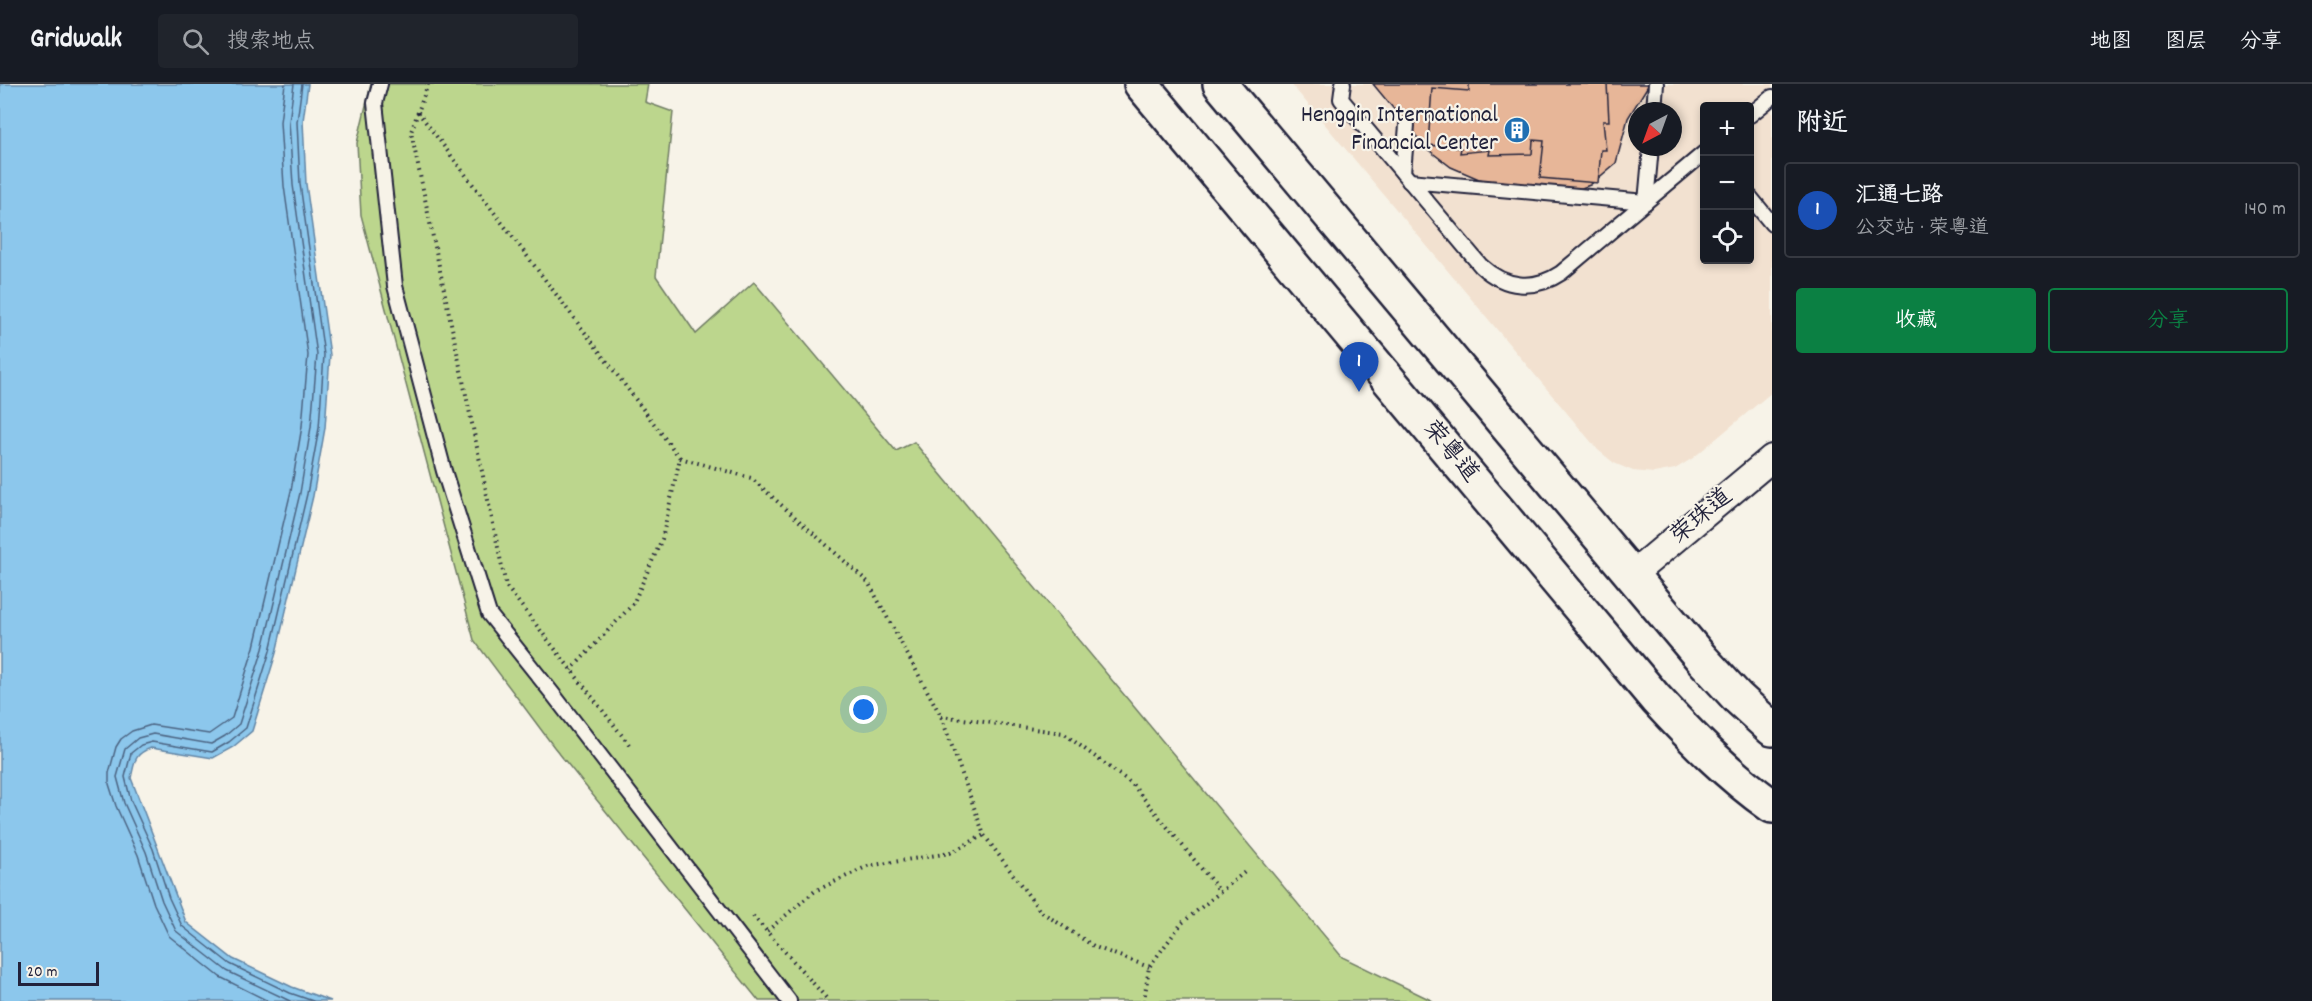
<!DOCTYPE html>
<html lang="zh">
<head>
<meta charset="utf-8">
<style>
	:root { --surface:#171b24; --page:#20242c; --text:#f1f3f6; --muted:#9ea1a6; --line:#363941; --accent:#0b8043 }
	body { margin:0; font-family:Dekko,"LXGW WenKai TC",sans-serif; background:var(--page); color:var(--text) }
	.controls { position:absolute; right:18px; top:18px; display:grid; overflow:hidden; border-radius:6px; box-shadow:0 3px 9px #0003 }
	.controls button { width:54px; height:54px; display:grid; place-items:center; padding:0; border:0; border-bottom:2px solid var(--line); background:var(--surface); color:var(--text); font:30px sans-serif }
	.compass { position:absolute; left:1628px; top:18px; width:54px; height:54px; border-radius:50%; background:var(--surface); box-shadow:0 3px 9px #0003; rotate:221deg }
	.scale { position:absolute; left:18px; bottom:15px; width:81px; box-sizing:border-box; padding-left:6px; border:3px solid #22223b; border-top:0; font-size:16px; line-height:21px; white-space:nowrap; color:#22223b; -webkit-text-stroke:4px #f7f3e8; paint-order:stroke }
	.you { position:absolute; left:864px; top:626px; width:21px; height:21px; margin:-15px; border:4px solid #fff; border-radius:50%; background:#1a73e8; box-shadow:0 0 0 9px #1a73e833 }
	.badge { display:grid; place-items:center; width:39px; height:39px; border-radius:50%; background:var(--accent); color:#fff; font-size:20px; font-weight:700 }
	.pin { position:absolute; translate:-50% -50px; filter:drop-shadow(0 2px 3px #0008) }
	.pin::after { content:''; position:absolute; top:32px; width:21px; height:18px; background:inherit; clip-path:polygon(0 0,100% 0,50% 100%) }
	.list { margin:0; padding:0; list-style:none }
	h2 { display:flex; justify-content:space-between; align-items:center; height:78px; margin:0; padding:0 24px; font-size:26px }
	h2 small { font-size:20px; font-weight:400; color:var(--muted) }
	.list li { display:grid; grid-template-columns:39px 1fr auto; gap:18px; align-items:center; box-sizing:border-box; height:96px; margin:0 12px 12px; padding:0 12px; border:2px solid var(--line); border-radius:6px }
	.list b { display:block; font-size:22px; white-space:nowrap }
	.list p { margin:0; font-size:20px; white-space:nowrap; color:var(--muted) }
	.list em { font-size:20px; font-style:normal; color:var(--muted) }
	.actions { display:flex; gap:12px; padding:18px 24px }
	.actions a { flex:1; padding:14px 0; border:2px solid var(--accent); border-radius:6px; text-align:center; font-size:21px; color:var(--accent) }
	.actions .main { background:var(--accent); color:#fff }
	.icon { flex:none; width:33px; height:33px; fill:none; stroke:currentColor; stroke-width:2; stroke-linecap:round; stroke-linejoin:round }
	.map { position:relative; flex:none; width:1772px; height:917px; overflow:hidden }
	header { display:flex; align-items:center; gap:36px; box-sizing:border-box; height:84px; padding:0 30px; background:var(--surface); border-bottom:2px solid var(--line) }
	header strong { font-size:28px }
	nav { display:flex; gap:33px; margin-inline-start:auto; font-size:21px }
	.search { width:420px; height:54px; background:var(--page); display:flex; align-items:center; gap:15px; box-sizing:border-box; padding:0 21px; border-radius:6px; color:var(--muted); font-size:22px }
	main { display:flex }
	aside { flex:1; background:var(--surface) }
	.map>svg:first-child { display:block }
</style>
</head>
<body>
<header>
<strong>Gridwalk</strong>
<div class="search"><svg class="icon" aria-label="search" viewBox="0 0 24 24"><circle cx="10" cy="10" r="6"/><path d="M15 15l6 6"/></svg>搜索地点</div>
<nav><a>地图</a><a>图层</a><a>分享</a></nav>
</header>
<main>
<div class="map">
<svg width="1772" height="917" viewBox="0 0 1772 917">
	<rect width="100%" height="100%" fill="#f7f3e8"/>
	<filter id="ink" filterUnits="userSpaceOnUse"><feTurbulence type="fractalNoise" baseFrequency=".0167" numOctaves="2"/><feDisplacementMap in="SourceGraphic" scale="12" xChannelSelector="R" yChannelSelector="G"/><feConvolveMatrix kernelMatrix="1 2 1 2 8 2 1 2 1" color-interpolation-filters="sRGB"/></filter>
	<g filter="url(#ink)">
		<path fill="#f2e1d0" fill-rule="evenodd" d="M1291,0H1772V308L1693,374L1675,385L1654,389L1633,387L1614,379L1598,366ZM1704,22H1750V176H1704ZM1637,27H1673V63H1637Z"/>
		<polygon fill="#bcd68d" stroke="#6f7c64" stroke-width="1.5" points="371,0 648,0 645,18 673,28 656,192 696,250 754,198 896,367 914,358 1342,873 1433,917 759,917 554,663 474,556 361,131 357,59"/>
		<path fill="#8cc7ec" stroke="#6285a5" stroke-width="1.5" d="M0,0H308L303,37L306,100L330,271L325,344L313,412L276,569L252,647L233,663L213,674L151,664C134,670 135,677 131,694L186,838L233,875L292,903L331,917H0Z"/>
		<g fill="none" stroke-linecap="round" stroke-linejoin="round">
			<g stroke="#4c6482" stroke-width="1.5">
				<polyline points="302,0 297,38 300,100 324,271 319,344 307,410 270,567 246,644 229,658 212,668 152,658 141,661 131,669 125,693 131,717 153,765 169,814 182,842 230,880 290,909 313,917"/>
				<polyline points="268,917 220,893 169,852 154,820 138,771 116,722 109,700 109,689 116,663 121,655 132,647 151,641 209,650 232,634 254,563 291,407 302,342 308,271 284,102 280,38 285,0"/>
				<polyline points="290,917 227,887 176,847 162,817 146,768 124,719 117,693 125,665 138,654 153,650 211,660 225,652 239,640 263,565 300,409 311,343 317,271 293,101 289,38 294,0"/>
			</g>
		</g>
		<g fill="#e7b698" stroke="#22223b" stroke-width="1.5">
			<polygon points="1373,0 1649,0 1628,34 1616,79 1590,101 1576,106 1516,103 1479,95 1451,83 1426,64"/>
			<polygon points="1469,0 1607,0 1609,37 1603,37 1606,66 1601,66 1598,99 1540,94 1544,57 1533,56 1532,70 1489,71 1490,66 1460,69 1461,64 1428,61 1432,4 1469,7"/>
		</g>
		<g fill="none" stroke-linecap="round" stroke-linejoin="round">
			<defs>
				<g id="lane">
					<polyline points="380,0 375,19 395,202 444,387 489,530 552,609 789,917"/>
					<path d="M1343,0L1341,15L1481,182C1505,204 1534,207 1561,189L1704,69"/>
					<polyline points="1654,27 1656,0"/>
					<polyline points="1750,31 1772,13"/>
					<polyline points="1403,89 1407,41"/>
					<polyline points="1409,97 1646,118 1651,63"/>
					<polyline points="1750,113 1772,140"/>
				</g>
				<polyline id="street" points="1632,491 1772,374"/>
				<g id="secondary">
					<path d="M1141,0L1656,615C1692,654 1729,692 1772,722"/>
					<polyline points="1220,0 1702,575 1737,613 1772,645"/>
				</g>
			</defs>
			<use href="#lane" stroke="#22223b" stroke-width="18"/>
			<use href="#street" stroke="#22223b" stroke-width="30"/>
			<use href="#secondary" stroke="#22223b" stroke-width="38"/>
			<g stroke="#22223b" stroke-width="4" stroke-dasharray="1.5 4.5" stroke-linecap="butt">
				<polyline points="428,0 411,48 506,502 631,663"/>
				<polyline points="418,28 680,374 662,455 633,520 571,586"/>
				<polyline points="680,374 751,394 868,498 941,632 984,751 1040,827 1095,863 1149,883"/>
				<polyline points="941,632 1063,649 1132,700 1219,806"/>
				<polyline points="753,832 829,917"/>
				<polyline points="767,847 815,807 868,782 950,769 984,751"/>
				<polyline points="1144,917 1149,883 1182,839 1246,787"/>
			</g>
			<use href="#lane" stroke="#f7f3e8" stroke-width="14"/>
			<use href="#street" stroke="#f7f3e8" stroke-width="26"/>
			<use href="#secondary" stroke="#f7f3e8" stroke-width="33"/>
		</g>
	</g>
	<defs>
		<symbol id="building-disc" viewBox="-11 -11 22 22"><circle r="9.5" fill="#1f6fb2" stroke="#f7f3e8"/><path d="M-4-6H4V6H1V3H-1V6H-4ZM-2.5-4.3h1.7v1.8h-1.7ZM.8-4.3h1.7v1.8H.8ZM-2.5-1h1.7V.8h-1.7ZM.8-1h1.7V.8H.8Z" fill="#fff"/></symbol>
	</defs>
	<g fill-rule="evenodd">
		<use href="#building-disc" x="1502" y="31" width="30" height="30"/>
	</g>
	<g text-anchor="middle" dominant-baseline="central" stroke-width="4.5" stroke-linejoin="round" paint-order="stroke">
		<g font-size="24" fill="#22223b" stroke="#f7f3e8" text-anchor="end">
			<text x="1498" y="32">Hengqin International<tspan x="1498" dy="28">Financial Center</tspan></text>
		</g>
		<g font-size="24" fill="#22223b" stroke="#f7f3e8">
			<text transform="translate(1450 368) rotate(50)">荣粤道</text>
			<text transform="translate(1702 433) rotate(-40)">荣珠道</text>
		</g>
	</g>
</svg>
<div class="controls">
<button>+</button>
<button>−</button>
<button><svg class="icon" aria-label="locate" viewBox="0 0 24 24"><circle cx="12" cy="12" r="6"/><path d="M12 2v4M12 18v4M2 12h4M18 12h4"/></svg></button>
</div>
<svg class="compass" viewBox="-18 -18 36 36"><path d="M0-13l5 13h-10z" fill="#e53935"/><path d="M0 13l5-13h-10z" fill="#9ea1a6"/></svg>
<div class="scale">20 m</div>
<div class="you"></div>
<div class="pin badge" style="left:1359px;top:308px;background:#1a4fb4">1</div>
</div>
<aside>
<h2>附近<small></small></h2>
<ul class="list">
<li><span class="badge" style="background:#1a4fb4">1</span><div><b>汇通七路</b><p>公交站 · 荣粤道</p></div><em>140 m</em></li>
</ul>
<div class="actions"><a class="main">收藏</a><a>分享</a></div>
</aside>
</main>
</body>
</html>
